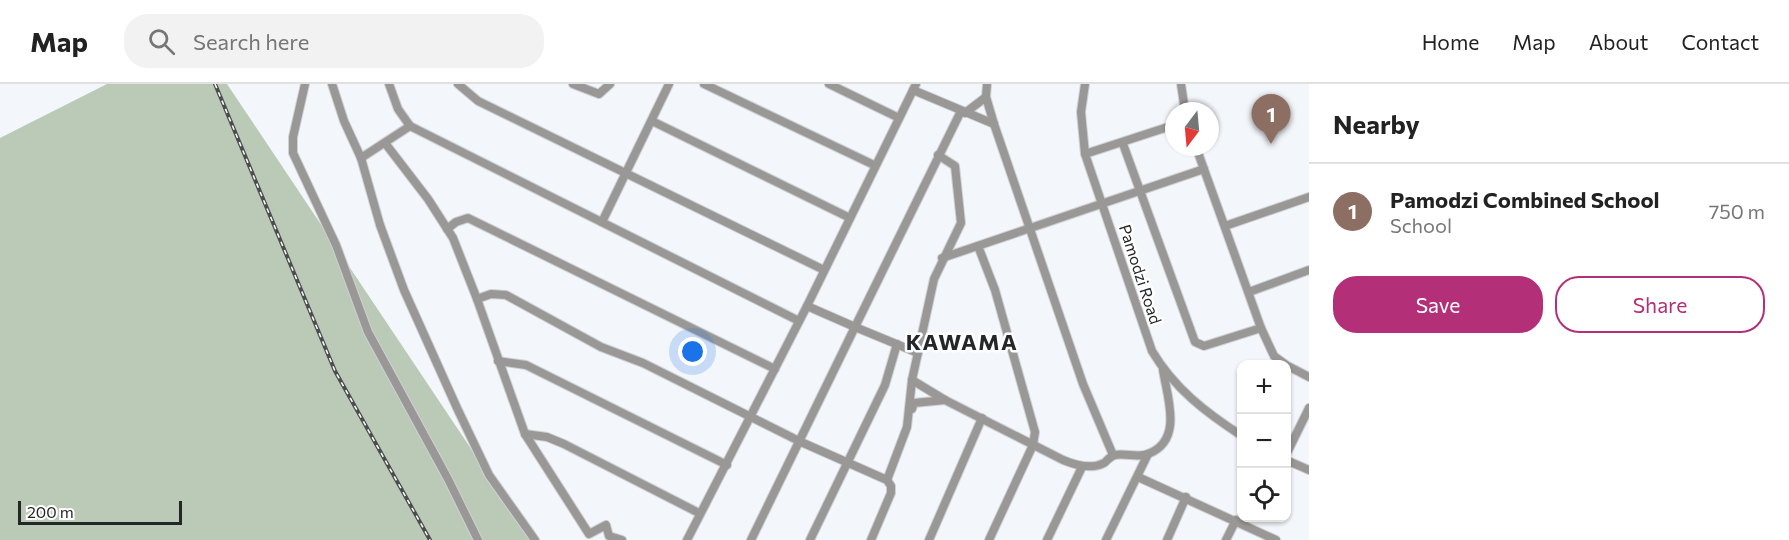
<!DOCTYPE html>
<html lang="en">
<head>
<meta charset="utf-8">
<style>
	:root { --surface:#fff; --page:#f2f2f2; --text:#222; --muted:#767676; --line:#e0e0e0; --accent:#b32f78 }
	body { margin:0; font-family:Commissioner,sans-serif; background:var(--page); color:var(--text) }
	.controls { position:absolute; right:18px; bottom:18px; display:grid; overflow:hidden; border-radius:12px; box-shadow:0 2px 4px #0004 }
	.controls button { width:54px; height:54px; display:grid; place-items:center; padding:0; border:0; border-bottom:2px solid var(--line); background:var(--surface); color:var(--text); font:30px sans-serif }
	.compass { position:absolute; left:1165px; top:18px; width:54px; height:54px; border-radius:50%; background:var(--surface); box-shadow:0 2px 4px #0004; rotate:196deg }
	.scale { position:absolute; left:18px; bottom:15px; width:164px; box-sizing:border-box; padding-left:6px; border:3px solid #252627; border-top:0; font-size:16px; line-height:21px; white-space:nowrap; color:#252627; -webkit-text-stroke:4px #fff; paint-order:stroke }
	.you { position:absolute; left:693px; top:268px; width:21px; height:21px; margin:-15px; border:4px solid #fff; border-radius:50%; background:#1a73e8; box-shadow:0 0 0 9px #1a73e833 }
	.badge { display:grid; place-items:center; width:39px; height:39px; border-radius:50%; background:var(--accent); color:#fff; font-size:20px; font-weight:700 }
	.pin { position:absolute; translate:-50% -50px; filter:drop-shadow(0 2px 3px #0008) }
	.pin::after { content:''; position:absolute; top:32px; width:21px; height:18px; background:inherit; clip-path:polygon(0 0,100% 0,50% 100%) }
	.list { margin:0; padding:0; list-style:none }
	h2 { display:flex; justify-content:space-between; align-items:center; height:78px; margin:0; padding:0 24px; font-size:26px }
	h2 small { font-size:20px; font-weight:400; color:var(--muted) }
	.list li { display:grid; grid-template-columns:39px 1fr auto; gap:18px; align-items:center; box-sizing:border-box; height:96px; padding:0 24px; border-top:2px solid var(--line) }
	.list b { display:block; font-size:22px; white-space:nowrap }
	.list p { margin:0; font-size:20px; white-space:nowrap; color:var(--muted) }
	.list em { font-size:20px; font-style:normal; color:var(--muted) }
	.actions { display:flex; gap:12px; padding:18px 24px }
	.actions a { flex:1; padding:14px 0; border:2px solid var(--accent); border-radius:24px; text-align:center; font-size:21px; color:var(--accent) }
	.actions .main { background:var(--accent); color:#fff }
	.icon { flex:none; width:33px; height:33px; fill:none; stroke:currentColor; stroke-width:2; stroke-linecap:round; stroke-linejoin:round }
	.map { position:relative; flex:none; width:1309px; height:456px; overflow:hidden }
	header { display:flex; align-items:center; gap:36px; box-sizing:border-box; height:84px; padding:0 30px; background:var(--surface); border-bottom:2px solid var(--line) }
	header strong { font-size:28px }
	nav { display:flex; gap:33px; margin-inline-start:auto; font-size:21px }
	.search { width:420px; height:54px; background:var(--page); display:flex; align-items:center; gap:15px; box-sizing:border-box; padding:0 21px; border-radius:24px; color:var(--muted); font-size:22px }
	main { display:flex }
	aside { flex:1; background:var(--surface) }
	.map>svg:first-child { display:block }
</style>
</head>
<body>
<header>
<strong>Map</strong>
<div class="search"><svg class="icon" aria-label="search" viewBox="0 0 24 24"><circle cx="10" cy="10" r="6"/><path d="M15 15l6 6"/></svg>Search here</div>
<nav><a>Home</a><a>Map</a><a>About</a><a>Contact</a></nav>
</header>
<main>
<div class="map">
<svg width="1309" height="456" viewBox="0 0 1309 456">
	<rect width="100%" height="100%" fill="#f3f6fa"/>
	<polygon fill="#bbcab6" points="107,0 227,0 532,456 0,456 0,54"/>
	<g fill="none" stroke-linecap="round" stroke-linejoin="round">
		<defs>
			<g id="minor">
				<polyline points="305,0 293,53 293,69 336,161 368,248 448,395 478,456"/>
				<polyline points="332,0 344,37 361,74 380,141 404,206 457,324 489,391 535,456"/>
				<polyline points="389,0 398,25 410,42 799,237"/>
				<polyline points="458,0 478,17 824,186"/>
				<polyline points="573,0 599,10 610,0"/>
				<polyline points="704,0 874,81"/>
				<polyline points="829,0 897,33"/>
				<polyline points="987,0 986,13 994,40 1083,300 1113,371"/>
				<path d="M1085,0L1081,28L1085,70L1152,267C1174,304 1205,328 1242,352"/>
				<polyline points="1181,0 1185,27"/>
				<polyline points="913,6 994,40"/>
				<polyline points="965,29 986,13"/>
				<polyline points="652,37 850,134"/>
				<polyline points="385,59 428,115 453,154 477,215 525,350 589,450 606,441 609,452 622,456"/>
				<polyline points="1123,60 1195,258 1204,262 1261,244"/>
				<polyline points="1196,63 1261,244 1274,272 1285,280"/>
				<polyline points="1085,70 1174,41"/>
				<polyline points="361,74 410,42"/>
				<polyline points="602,138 669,0"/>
				<polyline points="1225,142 1309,113"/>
				<polyline points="447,145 456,138 468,134 775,285"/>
				<polyline points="978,162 995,206 1035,348 1033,361 989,456"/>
				<polyline points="942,174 1204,85"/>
				<polyline points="1249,208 1309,186"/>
				<polyline points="477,215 491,210 506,211 601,263 643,279 801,358 887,396 891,402 891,409 871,456"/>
				<polyline points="807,222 855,243 961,27"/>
				<polyline points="498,277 526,281 727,381"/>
				<polyline points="1286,281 1309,293"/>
				<path d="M912,296L945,316L1063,376C1075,381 1091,386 1104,379C1108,376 1110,372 1115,371C1125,369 1139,374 1148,370C1184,356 1167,313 1163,286"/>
				<polyline points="912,325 914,319 945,316"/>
				<polyline points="525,350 547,353 564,360 699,429"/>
				<polyline points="1286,371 1309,324"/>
				<polyline points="1286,376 1309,386"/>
				<polyline points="1138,393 1276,456"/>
				<polyline points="887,396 907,343 912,296 934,195 961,139 955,82 938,71"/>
				<polyline points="687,456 807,222 916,0"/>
				<polyline points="751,456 855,243 918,269"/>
				<polyline points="810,456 885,301 897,260"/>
				<polyline points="929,456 982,334"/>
				<polyline points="1047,456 1082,383"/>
				<polyline points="1106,456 1148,370"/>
				<polyline points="1167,456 1186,413"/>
				<polyline points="1226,456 1236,436"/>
			</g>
		</defs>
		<use href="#minor" stroke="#ced1d4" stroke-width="10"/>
		<use href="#minor" stroke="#9a9897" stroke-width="8"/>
		<defs>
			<polyline id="rail" points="215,0 335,287 430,456"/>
		</defs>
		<use href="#rail" stroke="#4c4d4f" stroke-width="4"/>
		<use href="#rail" stroke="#fff" stroke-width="1.5" stroke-dasharray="4.5" stroke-linecap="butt"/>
	</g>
	<g text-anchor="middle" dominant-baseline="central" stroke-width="5" stroke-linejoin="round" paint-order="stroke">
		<g font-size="16" fill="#252627" stroke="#fff">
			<text transform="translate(1141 190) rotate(72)">Pamodzi Road</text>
		</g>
		<g font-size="22" font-weight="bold" letter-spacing="1.5" fill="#252627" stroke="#fff">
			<text x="962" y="257">KAWAMA</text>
		</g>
	</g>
</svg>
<div class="controls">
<button>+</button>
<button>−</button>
<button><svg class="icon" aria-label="locate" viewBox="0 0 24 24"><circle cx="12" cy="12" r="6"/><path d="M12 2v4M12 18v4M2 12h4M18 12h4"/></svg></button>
</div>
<svg class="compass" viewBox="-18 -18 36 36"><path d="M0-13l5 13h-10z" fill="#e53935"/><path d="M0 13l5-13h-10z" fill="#767676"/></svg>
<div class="scale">200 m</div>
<div class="you"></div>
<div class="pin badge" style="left:1271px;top:60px;background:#8d6e63">1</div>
</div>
<aside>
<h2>Nearby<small></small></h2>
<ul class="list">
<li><span class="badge" style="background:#8d6e63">1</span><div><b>Pamodzi Combined School</b><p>School</p></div><em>750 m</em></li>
</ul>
<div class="actions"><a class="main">Save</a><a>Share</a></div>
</aside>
</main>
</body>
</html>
